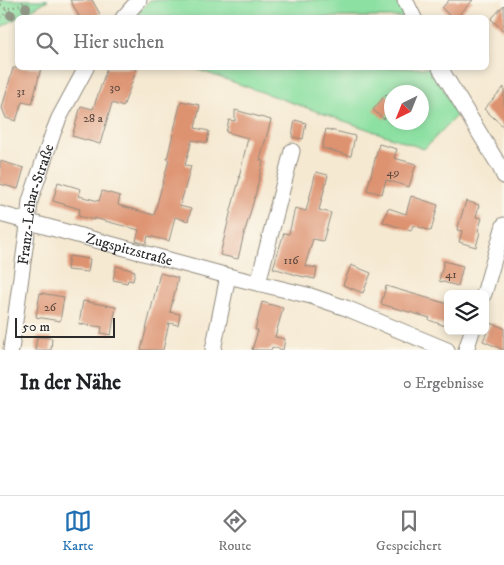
<!DOCTYPE html>
<html lang="de">
<head>
<meta charset="utf-8">
<style>
	:root { --surface:#fff; --page:#f2f2f2; --text:#202124; --muted:#757577; --line:#e0e0e0; --accent:#1f6fb2 }
	body { margin:0; font-family:"IM FELL DW Pica",serif; background:var(--page); color:var(--text) }
	.controls { position:absolute; right:15px; bottom:15px; display:grid; overflow:hidden; border-radius:8px; box-shadow:0 2px 8px #0003 }
	.controls button { width:45px; height:45px; display:grid; place-items:center; padding:0; border:0; border-bottom:1px solid var(--line); background:var(--surface); color:var(--text); font:25px sans-serif }
	.compass { position:absolute; left:384px; top:85px; width:45px; height:45px; border-radius:50%; background:var(--surface); box-shadow:0 2px 8px #0003; rotate:223deg }
	.scale { position:absolute; left:15px; bottom:12px; width:100px; box-sizing:border-box; padding-left:5px; border:2px solid #2b2b2b; border-top:0; font-size:14px; line-height:18px; white-space:nowrap; color:#2b2b2b; -webkit-text-stroke:4px #fbf7ec; paint-order:stroke }
	.list { margin:0; padding:0; list-style:none }
	h2 { display:flex; justify-content:space-between; align-items:center; height:65px; margin:0; padding:0 20px; font-size:21px }
	h2 small { font-size:16px; font-weight:400; color:var(--muted) }
	.icon { flex:none; width:28px; height:28px; fill:none; stroke:currentColor; stroke-width:2; stroke-linecap:round; stroke-linejoin:round }
	.map { position:relative; flex:none; width:504px; height:350px; overflow:hidden }
	.search { position:absolute; background:var(--surface); box-shadow:0 2px 8px #0003; left:15px; right:15px; top:15px; height:55px; display:flex; align-items:center; gap:12px; box-sizing:border-box; padding:0 18px; border-radius:8px; color:var(--muted); font-size:19px }
	.sheet { height:145px; background:var(--surface) }
	nav { display:flex; justify-content:space-around; align-items:center; box-sizing:border-box; height:70px; border-top:1px solid var(--line); background:var(--surface); font-size:14px; color:var(--muted) }
	nav a { display:grid; justify-items:center; gap:2px }
	nav .on { color:var(--accent) }
	.map>svg:first-child { display:block }
</style>
</head>
<body>
<div class="map">
<svg width="504" height="350" viewBox="0 0 504 350">
	<rect width="100%" height="100%" fill="#fbf7ec"/>
	<filter id="ink" filterUnits="userSpaceOnUse"><feTurbulence type="fractalNoise" baseFrequency=".02" numOctaves="2"/><feDisplacementMap in="SourceGraphic" scale="10" xChannelSelector="R" yChannelSelector="G"/><feConvolveMatrix kernelMatrix="1 2 1 2 8 2 1 2 1" color-interpolation-filters="sRGB"/></filter>
	<filter id="wash" filterUnits="userSpaceOnUse"><feTurbulence type="fractalNoise" baseFrequency=".0096" numOctaves="4" result="noise"/><feDisplacementMap in="SourceGraphic" scale="20" xChannelSelector="R" yChannelSelector="G"/><feGaussianBlur stdDeviation="1.12" result="paint"/><feColorMatrix in="noise" values="0 0 0 0 0 0 0 0 0 0 0 0 0 0 0 0 0 1.4 0 .05"/><feComposite in="paint" operator="in"/></filter>
	<g filter="url(#wash)">
		<rect width="100%" height="100%" fill="#f5e9d2"/>
		<g fill="#8ce0a2" stroke="#5c8666" fill-rule="evenodd">
			<polygon points="0,0 48,0 0,28"/>
			<polygon points="150,0 394,0 408,17 134,18"/>
			<path d="M193,68H433L457,115L424,149ZM392,92H422V122H392Z"/>
		</g>
		<g id="blocks">
			<g fill="#dd926f">
				<polygon points="70,0 92,0 100,14 93,18 80,18"/>
				<polygon points="449,0 473,0 456,18 452,18 442,8"/>
				<polygon points="504,5 504,31 491,19"/>
				<polygon points="13,68 41,68 32,104 22,102 16,121 6,118 2,108"/>
				<polygon points="107,68 137,68 123,107 112,103 100,144 72,136 81,106 93,109"/>
				<polygon points="504,87 504,127 484,109"/>
				<polygon points="386,94 392,99 392,109 384,119 373,110"/>
				<polygon points="181,101 200,105 195,128 209,131 207,143 192,140 185,165 191,166 180,206 191,209 188,221 175,217 169,241 148,236 146,244 136,241 139,230 94,218 94,220 78,216 80,209 53,201 58,182 81,189 79,196 99,201 102,191 120,196 118,205 154,215 169,160 167,159"/>
				<polygon points="235,110 271,120 260,160 263,161 255,196 243,238 238,259 220,255 231,210 240,177 239,177 248,138 226,132 229,120 235,121"/>
				<polygon points="295,120 306,123 303,139 292,137"/>
				<polygon points="326,129 355,136 351,156 322,148"/>
				<polygon points="379,144 397,149 394,158 416,164 409,187 386,180 382,194 367,190"/>
				<polygon points="0,161 24,168 18,189 0,184"/>
				<polygon points="316,172 328,175 319,210 331,213 323,241 313,239 305,266 317,268 315,279 300,276 273,268 284,233 289,234 295,208 306,211"/>
				<polygon points="411,196 438,205 431,231 413,225 411,231 383,222 388,208 406,214"/>
				<polygon points="466,201 479,205 476,217 482,218 478,231 480,232 476,247 459,242 462,231 457,230"/>
				<polygon points="69,256 90,259 88,272 67,270"/>
				<polygon points="444,261 463,266 458,286 439,281"/>
				<polygon points="351,265 371,273 363,293 343,285"/>
				<polygon points="116,266 135,271 133,281 128,280 127,283 113,280"/>
				<polygon points="160,273 178,278 170,312 180,314 179,320 178,325 169,323 163,350 141,350"/>
				<polygon points="386,286 448,304 448,327 429,320 430,318 381,304"/>
				<polygon points="40,293 64,297 60,321 36,317"/>
				<polygon points="83,301 116,307 111,335 101,333 102,327 79,324"/>
				<polygon points="262,302 283,308 275,337 285,339 283,350 272,347 271,350 252,350 258,330 255,330"/>
				<polygon points="491,323 504,328 504,350 483,341"/>
				<polygon points="37,337 52,338 51,350 35,350"/>
			</g>
		</g>
	</g>
	<g filter="url(#ink)">
		<use href="#blocks" fill-opacity="0" stroke="#908a7e" stroke-width="1"/>
		<g fill="none" stroke-linecap="round" stroke-linejoin="round">
			<defs>
				<g id="minor">
					<polyline points="405,0 414,18"/>
					<polyline points="123,18 139,0"/>
					<polyline points="440,68 500,167 504,176"/>
					<path id="s1" d="M0,214L228,276L311,296L346,308L447,350"/>
					<polyline points="258,283 292,151"/>
					<polyline points="484,294 504,225"/>
					<path id="s2" d="M11,350L27,233L30,201L53,133L59,118L86,68"/>
					<polyline points="213,350 228,276"/>
					<polyline points="466,350 472,331"/>
				</g>
			</defs>
			<use href="#minor" stroke="#908a7e" stroke-width="17"/>
			<g stroke="#908a7e" stroke-width="2.5" stroke-dasharray="1 4" stroke-linecap="butt">
				<polyline points="1,0 0,4 6,9 21,5 25,0"/>
				<polyline points="0,17 4,16 6,9"/>
			</g>
			<use href="#minor" stroke="#fff" stroke-width="15"/>
		</g>
		<g fill="#939987">
			<circle cx="26" cy="8" r="5"/>
			<circle cx="11" cy="15" r="5"/>
		</g>
	</g>
	<g text-anchor="middle" dominant-baseline="central" stroke-width="5" stroke-linejoin="round" paint-order="stroke">
		<g font-size="12" fill="#58453c">
			<text x="115" y="87">30</text>
			<text x="21" y="91">31</text>
			<text x="93" y="118">28 a</text>
			<text x="393" y="172">49</text>
			<text x="291" y="260">116</text>
			<text x="451" y="274">41</text>
			<text x="50" y="307">26</text>
		</g>
		<g font-size="15" fill="#2b2b2b" stroke="#fbf7ec">
			<text stroke="none"><textPath href="#s2" startOffset="148">Franz-Lehar-Straße</textPath></text>
			<text stroke="none"><textPath href="#s1" startOffset="134">Zugspitzstraße</textPath></text>
		</g>
	</g>
</svg>
<div class="controls">
<button><svg class="icon" aria-label="layers" viewBox="0 0 24 24"><path d="M12 4l9 5-9 5-9-5zM3 14l9 5 9-5"/></svg></button>
</div>
<svg class="compass" viewBox="-18 -18 36 36"><path d="M0-13l5 13h-10z" fill="#e53935"/><path d="M0 13l5-13h-10z" fill="#757577"/></svg>
<div class="scale">50 m</div>
<div class="search"><svg class="icon" aria-label="search" viewBox="0 0 24 24"><circle cx="10" cy="10" r="6"/><path d="M15 15l6 6"/></svg>Hier suchen</div>
</div>
<section class="sheet">
<h2>In der Nähe<small>0 Ergebnisse</small></h2>
<ul class="list">
</ul>
</section>
<nav>
<a class="on"><svg class="icon" aria-label="map" viewBox="0 0 24 24"><path d="M3 6l6-2 6 2 6-2v14l-6 2-6-2-6 2zM9 4v14M15 6v14"/></svg>Karte</a>
<a><svg class="icon" aria-label="directions" viewBox="0 0 24 24"><path d="M12 3l9 9-9 9-9-9zM9 14v-3h6M13 9l2 2-2 2"/></svg>Route</a>
<a><svg class="icon" aria-label="saved" viewBox="0 0 24 24"><path d="M7 4h10v16l-5-4-5 4z"/></svg>Gespeichert</a>
</nav>
</body>
</html>
